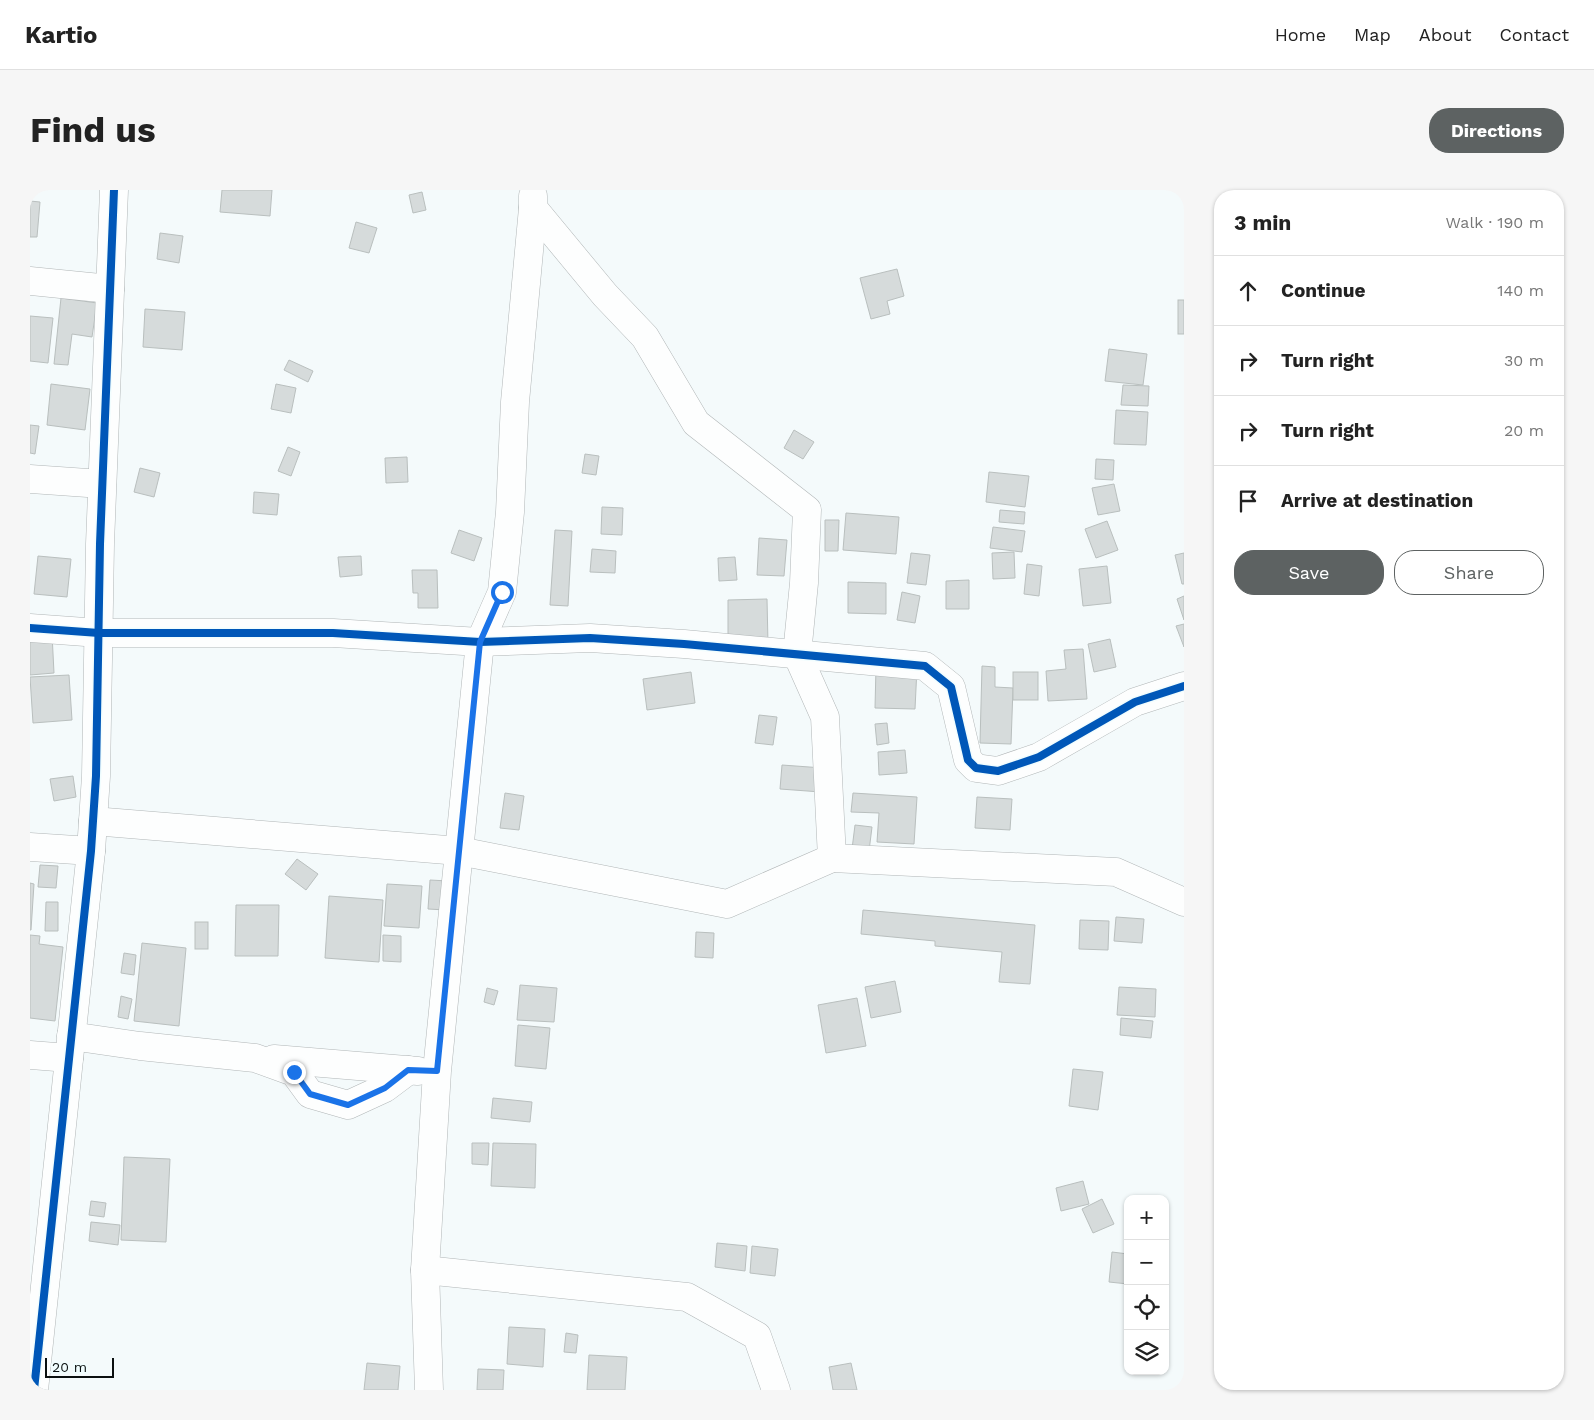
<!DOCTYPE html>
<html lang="en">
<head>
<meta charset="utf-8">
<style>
	:root { --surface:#fff; --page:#f6f6f6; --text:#222; --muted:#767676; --line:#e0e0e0; --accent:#5d6262 }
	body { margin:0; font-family:"Work Sans",sans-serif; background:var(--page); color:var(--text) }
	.controls { position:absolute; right:15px; bottom:15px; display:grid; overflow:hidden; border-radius:10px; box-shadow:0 1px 4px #0004 }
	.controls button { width:45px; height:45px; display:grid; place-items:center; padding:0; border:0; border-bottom:1px solid var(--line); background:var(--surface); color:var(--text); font:25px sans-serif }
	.scale { position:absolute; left:15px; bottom:12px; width:69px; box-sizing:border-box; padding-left:5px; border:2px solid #0b1010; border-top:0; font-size:14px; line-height:18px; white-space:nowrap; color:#0b1010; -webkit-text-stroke:4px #f1fdfe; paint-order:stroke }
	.stop { position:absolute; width:15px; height:15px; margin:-11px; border:4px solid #1a73e8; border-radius:50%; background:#fff }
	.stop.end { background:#1a73e8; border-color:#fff; box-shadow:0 1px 5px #0008 }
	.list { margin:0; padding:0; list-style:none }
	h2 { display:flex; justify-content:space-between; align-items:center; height:65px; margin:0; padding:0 20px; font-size:21px }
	h2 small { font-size:16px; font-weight:400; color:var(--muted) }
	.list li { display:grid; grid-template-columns:32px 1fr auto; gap:15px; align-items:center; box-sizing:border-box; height:70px; padding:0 20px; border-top:1px solid var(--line) }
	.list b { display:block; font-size:19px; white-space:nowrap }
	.list em { font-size:16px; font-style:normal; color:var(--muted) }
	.actions { display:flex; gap:10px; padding:15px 20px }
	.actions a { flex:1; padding:11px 0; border:1px solid var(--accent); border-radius:20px; text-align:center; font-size:18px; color:var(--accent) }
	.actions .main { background:var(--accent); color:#fff }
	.icon { flex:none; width:28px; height:28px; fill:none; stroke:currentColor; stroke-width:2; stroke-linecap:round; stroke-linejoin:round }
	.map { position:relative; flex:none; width:1154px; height:1200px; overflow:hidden; border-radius:20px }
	header { display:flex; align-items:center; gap:30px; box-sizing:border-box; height:70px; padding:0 25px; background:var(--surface); border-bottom:1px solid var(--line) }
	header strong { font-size:24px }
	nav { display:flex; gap:28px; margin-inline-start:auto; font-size:18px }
	.intro { display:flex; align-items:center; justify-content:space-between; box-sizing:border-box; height:120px; padding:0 30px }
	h1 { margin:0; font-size:35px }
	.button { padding:12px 22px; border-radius:20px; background:var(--accent); color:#fff; font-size:18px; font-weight:700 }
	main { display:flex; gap:30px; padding:0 30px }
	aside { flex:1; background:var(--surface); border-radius:20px; box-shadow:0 1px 4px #0004 }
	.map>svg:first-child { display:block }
</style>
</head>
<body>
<header>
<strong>Kartio</strong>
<nav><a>Home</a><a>Map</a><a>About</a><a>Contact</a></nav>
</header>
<div class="intro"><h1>Find us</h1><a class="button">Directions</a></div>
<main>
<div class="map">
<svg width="1154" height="1200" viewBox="0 0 1154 1200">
	<rect width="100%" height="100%" fill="#f4fafb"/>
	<g fill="#d6dbdb" stroke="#b9bfbe">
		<polygon points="192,0 242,0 240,26 190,22"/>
		<polygon points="392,2 396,20 383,23 379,5"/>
		<polygon points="0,11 10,12 7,47 0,47"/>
		<polygon points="326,32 347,38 339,63 319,58"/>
		<polygon points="130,43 153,46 149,73 127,69"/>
		<polygon points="867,79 874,106 857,111 860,124 841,129 830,88"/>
		<polygon points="31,108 67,113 62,147 42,144 38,175 24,174"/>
		<rect x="1148" y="110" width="6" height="34"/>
		<polygon points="115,119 155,122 152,160 113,157"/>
		<polygon points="0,126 23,128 18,173 0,171"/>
		<polygon points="1079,159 1117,164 1113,195 1075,191"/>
		<polygon points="259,170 283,181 278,192 254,180"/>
		<polygon points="21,194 60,199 55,240 17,235"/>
		<polygon points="246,194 266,198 261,223 241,219"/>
		<polygon points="1093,195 1119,196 1118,216 1091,215"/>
		<polygon points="1086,220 1118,222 1116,255 1084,254"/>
		<polygon points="0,235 9,236 5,264 0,263"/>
		<polygon points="764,240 784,252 773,269 754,258"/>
		<polygon points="258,257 270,262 261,286 248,281"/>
		<polygon points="555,264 569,266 566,285 552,283"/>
		<polygon points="377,267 378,292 356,293 355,268"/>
		<polygon points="1066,269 1084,270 1083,290 1065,289"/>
		<polygon points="110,278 130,283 124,307 104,302"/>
		<polygon points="959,282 999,286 995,317 956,312"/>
		<polygon points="1084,294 1090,321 1068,325 1062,298"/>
		<polygon points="224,302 249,304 247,325 223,323"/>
		<polygon points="572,317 593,318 592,345 571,344"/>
		<polygon points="970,320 995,322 994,334 969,332"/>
		<polygon points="816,323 869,327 866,364 813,360"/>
		<polygon points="795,330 809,330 808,361 795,361"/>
		<polygon points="1077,331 1088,360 1066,368 1055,339"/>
		<polygon points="963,337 995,341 992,362 960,358"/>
		<polygon points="429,340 452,348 444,371 421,363"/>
		<polygon points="525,340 542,341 538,416 520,415"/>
		<polygon points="729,348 757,350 754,386 727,385"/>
		<polygon points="562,359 586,361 585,383 560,382"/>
		<polygon points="984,362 985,388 963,389 962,363"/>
		<polygon points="881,363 900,365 896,395 877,393"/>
		<polygon points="1154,363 1154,394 1152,394 1145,365"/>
		<polygon points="8,366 41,369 37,407 4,404"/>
		<polygon points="331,366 332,385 310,387 308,367"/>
		<polygon points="705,367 707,390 689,391 688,368"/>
		<polygon points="997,374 1012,376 1009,406 994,404"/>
		<polygon points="1077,376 1081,413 1053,416 1049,379"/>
		<polygon points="382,380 407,380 408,418 388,418 388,403 383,403"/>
		<polygon points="939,390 939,419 916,419 916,391"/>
		<polygon points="818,392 856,393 856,424 818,423"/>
		<polygon points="872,402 890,406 885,433 867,430"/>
		<polygon points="1154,406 1154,430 1147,409"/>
		<polygon points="737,409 738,454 698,454 698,410"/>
		<polygon points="1154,434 1154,457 1146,436"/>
		<polygon points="22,444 24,483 0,485 0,446"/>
		<polygon points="1080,449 1086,477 1064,482 1058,454"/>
		<polygon points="1053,459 1057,509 1018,511 1016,481 1036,479 1034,460"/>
		<polygon points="952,476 965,477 965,497 983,498 981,554 950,553"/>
		<polygon points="846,477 887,478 885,519 845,518"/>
		<polygon points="661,482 665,513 617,520 613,489"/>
		<rect x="983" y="482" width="25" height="28"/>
		<polygon points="39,485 42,530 3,533 0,487"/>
		<polygon points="729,525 747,527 743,555 725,553"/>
		<polygon points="857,533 859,553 847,555 845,534"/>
		<polygon points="875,560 877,583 849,585 848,562"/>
		<polygon points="752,575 793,578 791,602 750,599"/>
		<polygon points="43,586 46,607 24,611 20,589"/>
		<polygon points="475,603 494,606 489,640 470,638"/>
		<polygon points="823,603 887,607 884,654 847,652 849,623 821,622"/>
		<polygon points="947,607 982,609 980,640 945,638"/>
		<polygon points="825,635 842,637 839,661 822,659"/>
		<polygon points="267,669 288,684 276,700 255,684"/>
		<polygon points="10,675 28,676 26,698 8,697"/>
		<polygon points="400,690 418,691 416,720 398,719"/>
		<polygon points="0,693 4,694 1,740 0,740"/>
		<polygon points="357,694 392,696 389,738 354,736"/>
		<polygon points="299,706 353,710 349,772 295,768"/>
		<polygon points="16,712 28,712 28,741 15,741"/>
		<polygon points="206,715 249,715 248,766 205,766"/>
		<polygon points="833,720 1005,735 1000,794 969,792 972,762 905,756 905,751 831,744"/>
		<polygon points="1086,727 1114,729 1112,753 1084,751"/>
		<polygon points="1050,730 1079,731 1078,760 1049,759"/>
		<rect x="165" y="732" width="13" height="27"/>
		<polygon points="666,742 684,743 683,768 665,767"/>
		<polygon points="0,745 10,746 9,754 33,757 25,831 0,828"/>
		<polygon points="353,745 371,746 371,772 353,771"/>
		<polygon points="112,753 156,758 149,836 104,831"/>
		<polygon points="94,763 106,765 104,785 91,783"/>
		<polygon points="865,791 871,822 841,828 835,797"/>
		<polygon points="490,795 527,798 524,832 487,830"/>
		<polygon points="1089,797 1126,799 1125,827 1087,825"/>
		<polygon points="457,798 468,801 464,815 454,812"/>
		<polygon points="91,806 102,809 98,829 88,827"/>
		<polygon points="827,808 836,856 796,863 788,815"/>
		<polygon points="1091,828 1123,831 1121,848 1090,845"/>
		<polygon points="488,835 520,838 516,879 485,876"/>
		<polygon points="1043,879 1073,882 1068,920 1039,916"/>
		<polygon points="463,908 502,912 500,932 461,928"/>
		<polygon points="442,953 459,953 458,975 442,974"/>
		<polygon points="463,953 506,954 505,998 461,996"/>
		<polygon points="94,967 140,969 136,1052 91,1050"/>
		<polygon points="1053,991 1059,1014 1031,1021 1026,998"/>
		<polygon points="1072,1009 1084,1034 1063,1043 1052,1019"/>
		<polygon points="61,1011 76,1013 74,1027 59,1025"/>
		<polygon points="61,1032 90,1035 88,1055 59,1051"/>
		<polygon points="687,1053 717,1056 715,1081 685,1077"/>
		<polygon points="722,1056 748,1059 745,1086 720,1083"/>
		<polygon points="1082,1062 1098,1064 1098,1094 1079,1092"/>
		<polygon points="479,1137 515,1139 513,1177 477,1174"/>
		<polygon points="536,1143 548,1145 546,1163 534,1162"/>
		<polygon points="559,1165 597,1167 595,1200 557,1200"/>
		<polygon points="337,1173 370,1176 368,1200 334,1200"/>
		<polygon points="821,1173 827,1200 803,1200 799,1177"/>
		<polygon points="448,1179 474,1180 473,1200 447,1200"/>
	</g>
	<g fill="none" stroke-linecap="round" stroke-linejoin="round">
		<defs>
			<g id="minor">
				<polyline points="503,6 503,18 575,105 615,147 666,233 777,320 774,393 767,464 795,527 802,668 1086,682 1154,712"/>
				<polyline points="0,91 80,99"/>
				<polyline points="0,289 72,294"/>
				<polyline points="0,438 69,443 303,443 450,452 560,448 654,454 895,476 921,497 938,570 946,578 968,581 1009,567 1105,512 1154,496"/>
				<polyline points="63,631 429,661 697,714 802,668"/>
				<polyline points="0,657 61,661"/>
				<polyline points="41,846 110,856 225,868 264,882 280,904 318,915 355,898 379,880"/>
				<polyline points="0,865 39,868"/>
				<polyline points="244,869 388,881"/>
				<polyline points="395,1080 657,1107 727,1146 746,1200"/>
				<polyline points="4,1200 61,661 66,586 70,354 84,0"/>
				<polyline points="399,1200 395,1080 407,881 450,452 472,402 480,322 485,212 503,18"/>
			</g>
		</defs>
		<use href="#minor" stroke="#b1b6b7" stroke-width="29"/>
		<use href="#minor" stroke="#fdfefe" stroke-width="28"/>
		<defs>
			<g id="cycleway">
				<polyline points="0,438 69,443 303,443 450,452 560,448 654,454 895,476 921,497 938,570 946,578 968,581 1009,567 1105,512 1154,496"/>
				<polyline points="4,1200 61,661 66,586 70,354 84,0"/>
			</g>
		</defs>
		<use href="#cycleway" stroke="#f1fdfe" stroke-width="11"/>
		<use href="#cycleway" stroke="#0057b8" stroke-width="8"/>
	</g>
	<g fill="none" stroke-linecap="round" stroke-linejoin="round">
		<polyline stroke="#1a73e8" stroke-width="6" points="264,882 280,904 318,915 355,898 378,880 407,881 450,452 472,402"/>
	</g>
</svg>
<div class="controls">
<button>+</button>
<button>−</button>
<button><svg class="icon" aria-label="locate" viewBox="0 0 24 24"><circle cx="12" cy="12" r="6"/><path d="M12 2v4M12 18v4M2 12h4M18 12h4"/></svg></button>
<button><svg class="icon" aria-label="layers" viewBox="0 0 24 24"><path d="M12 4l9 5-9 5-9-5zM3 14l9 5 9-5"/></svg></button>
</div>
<div class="scale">20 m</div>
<div class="stop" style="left:472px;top:402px"></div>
<div class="stop end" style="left:264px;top:882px"></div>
</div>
<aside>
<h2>3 min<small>Walk · 190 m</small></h2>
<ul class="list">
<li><svg class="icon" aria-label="ahead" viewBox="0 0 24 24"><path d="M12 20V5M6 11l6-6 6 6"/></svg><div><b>Continue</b></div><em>140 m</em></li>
<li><svg class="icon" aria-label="right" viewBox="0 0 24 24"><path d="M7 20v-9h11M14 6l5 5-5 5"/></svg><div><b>Turn right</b></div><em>30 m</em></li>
<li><svg class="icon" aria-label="right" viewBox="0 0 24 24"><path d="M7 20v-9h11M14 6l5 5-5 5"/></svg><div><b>Turn right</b></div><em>20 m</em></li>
<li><svg class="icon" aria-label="arrive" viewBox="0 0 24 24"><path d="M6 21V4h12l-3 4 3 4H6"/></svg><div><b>Arrive at destination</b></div></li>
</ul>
<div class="actions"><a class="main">Save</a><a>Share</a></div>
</aside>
</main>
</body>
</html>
